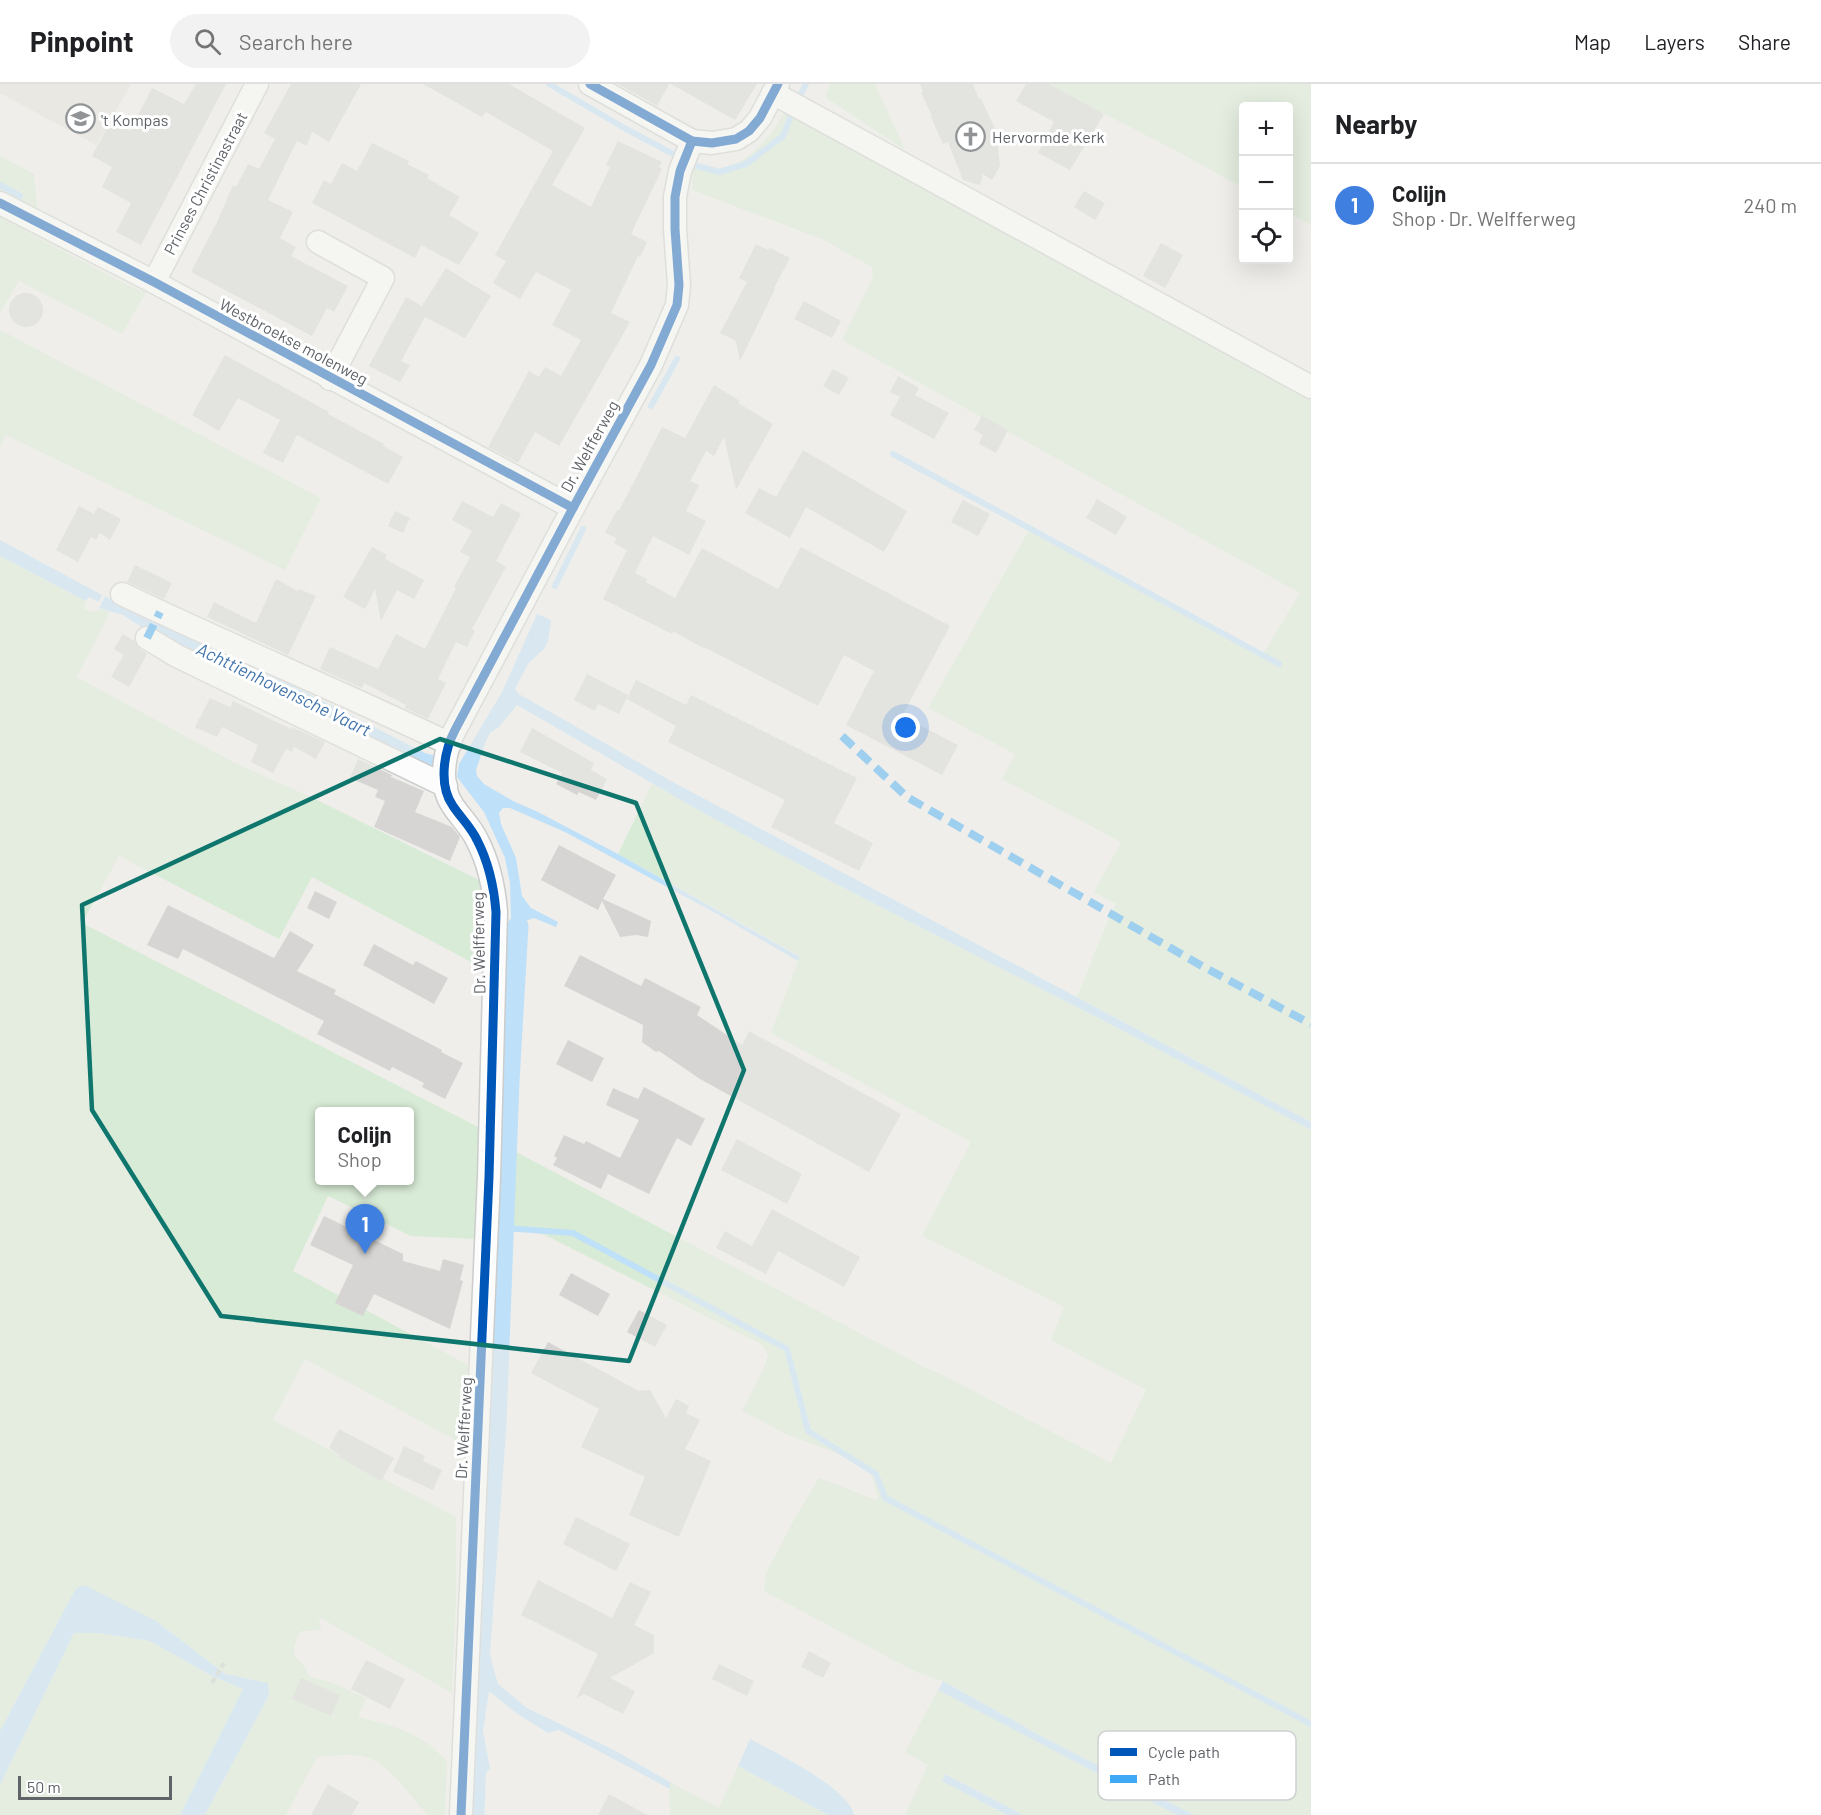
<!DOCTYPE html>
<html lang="en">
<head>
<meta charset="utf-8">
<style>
	:root { --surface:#fff; --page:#f2f2f2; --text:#202124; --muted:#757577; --line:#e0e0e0; --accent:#1a73e8 }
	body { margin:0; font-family:Barlow,sans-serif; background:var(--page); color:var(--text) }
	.controls { position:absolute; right:18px; top:18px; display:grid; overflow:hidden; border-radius:6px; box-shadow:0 6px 24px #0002 }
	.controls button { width:54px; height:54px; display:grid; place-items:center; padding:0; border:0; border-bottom:2px solid var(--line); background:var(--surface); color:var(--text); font:30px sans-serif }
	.scale { position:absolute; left:18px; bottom:15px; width:154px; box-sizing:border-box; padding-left:6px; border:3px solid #5f6368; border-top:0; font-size:16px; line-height:21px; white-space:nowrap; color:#5f6368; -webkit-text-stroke:4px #fff; paint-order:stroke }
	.you { position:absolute; left:906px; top:644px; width:21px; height:21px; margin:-15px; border:4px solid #fff; border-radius:50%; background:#1a73e8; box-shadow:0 0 0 9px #1a73e833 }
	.badge { display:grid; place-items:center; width:39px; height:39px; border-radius:50%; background:var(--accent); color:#fff; font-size:20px; font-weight:700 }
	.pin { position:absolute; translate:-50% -50px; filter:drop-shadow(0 2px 3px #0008) }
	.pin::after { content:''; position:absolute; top:32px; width:21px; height:18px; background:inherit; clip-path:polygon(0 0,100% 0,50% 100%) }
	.popup { position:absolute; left:315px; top:1023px; width:99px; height:78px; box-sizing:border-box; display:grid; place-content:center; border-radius:6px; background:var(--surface); filter:drop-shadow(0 2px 4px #0005); font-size:20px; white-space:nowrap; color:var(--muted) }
	.popup b { font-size:22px; color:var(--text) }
	.popup::after { content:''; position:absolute; left:50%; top:100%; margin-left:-12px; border:12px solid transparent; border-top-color:var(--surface) }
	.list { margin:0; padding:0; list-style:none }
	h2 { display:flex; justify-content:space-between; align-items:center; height:78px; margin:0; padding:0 24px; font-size:26px }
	h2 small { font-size:20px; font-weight:400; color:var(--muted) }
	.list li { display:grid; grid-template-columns:39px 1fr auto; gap:18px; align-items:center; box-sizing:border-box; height:84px; padding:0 24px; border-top:2px solid var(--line) }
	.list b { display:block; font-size:22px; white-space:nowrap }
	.list p { margin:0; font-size:20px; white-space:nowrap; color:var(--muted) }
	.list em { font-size:20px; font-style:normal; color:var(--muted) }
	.icon { flex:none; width:33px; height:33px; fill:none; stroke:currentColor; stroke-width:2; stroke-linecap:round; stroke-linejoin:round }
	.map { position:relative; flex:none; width:1311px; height:1731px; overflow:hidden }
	header { display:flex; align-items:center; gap:36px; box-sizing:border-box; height:84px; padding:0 30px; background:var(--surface); border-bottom:2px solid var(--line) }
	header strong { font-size:28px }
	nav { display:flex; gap:33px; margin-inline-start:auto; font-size:21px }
	.search { width:420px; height:54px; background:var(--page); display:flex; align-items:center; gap:15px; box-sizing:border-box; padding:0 21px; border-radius:33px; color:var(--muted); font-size:22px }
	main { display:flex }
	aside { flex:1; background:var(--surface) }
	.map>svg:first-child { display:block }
</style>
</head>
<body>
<header>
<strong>Pinpoint</strong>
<div class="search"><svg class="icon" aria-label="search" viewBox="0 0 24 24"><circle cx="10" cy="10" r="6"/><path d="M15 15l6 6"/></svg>Search here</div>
<nav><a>Map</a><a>Layers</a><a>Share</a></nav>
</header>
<main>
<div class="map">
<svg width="1311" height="1731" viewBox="0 0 1311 1731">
	<rect width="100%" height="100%" fill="#efeeea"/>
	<polygon fill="#e2e0da" points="0,0 131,0 96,61 0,9"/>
	<g fill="#d8ebd6" fill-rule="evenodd">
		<polygon points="830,0 875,0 905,66 825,13"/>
		<polygon points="1047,0 1311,0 1311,141 1289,129 1288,22 1244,22 1243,104 1186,72"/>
		<path d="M785,27L1311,315V1038L1077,913L1109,833L1116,820L1094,808L1121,758L1002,695L1015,670L928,624L1030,444L1263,570L1300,509L842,256L873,193L872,183L822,155L692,106L693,84C702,84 713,86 722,84C750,79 772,51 785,27Z"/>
		<polygon points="0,72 34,90 38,132 0,112"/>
		<polygon points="0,133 127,201 146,208 122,250 19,197 0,229"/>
		<polygon points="0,246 321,414 285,486 6,351 0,363"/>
		<path d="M0,472L86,517L84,524L92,528L102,525L110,528L77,593L233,678L315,715L483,798L487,845L486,886L312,793L279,855L119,772L82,839L480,1044L475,1155L411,1152L328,1112L293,1187L468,1281L461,1359L305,1275L273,1336L456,1433V1512L452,1609L319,1533L321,1546L301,1547C295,1556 294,1561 294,1571L303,1580L310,1593L333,1599L366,1614L358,1633C381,1639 405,1644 425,1658C433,1663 440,1671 447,1677L445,1731H428C408,1711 386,1672 355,1671C342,1670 329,1672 317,1673L286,1731H205L269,1611L268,1600L225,1590L156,1537L75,1506L0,1647ZM320,1028H410V1096H320Z"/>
		<polygon points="652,700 834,799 1112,941 1311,1046 1311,1731 1194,1731 1043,1653 943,1597 916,1588 764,1507 766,1489 796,1432 819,1394 876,1416 878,1414 870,1386 854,1376 786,1350 742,1327 765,1281 768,1271 761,1260 545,1151 533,1148 499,1148 503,1061 922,1282 947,1293 1111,1379 1146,1306 1051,1256 1064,1223 922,1152 971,1058 771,949 800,872 618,770"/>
		<polygon points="74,1549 99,1549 150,1557 210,1591 243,1605 180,1731 0,1731 0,1701"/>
		<polygon points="938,1606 950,1611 1177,1731 1023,1731 946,1690 943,1697 1007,1731 905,1731 928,1681 905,1668"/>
		<polygon points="738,1682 828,1731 670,1731 669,1715 670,1698 719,1724"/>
	</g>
	<g fill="#bfe0f9">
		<polygon points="0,456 102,511 99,518 89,513 86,517 0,472"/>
		<polygon points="105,512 135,530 158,539 264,590 293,602 425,669 436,672 431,684 152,550 123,531 99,524"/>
		<polygon points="537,530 551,536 548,557 544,565 528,580 515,605 519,610 671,697 1311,1038 1311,1046 1112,941 834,799 700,727 517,621 499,643 490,649 485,659 476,686 477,692 484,700 513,717 538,728 618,770 800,873 798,877 717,830 565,748 510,724 503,724 499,729 501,740 516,774 522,812 531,824 558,838 556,843 534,834 525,837 522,873 512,868 510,799 505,774 484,728 457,693 459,680 502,608"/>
		<polygon points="81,1502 86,1502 156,1537 225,1590 268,1599 269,1611 205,1731 180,1731 243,1605 210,1591 150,1557 99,1549 74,1549 0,1701 0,1647 75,1506"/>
		<polygon points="478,1534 484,1535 492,1579 498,1600 527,1624 614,1666 670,1698 670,1705 559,1646 548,1649 516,1629 489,1607 483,1647 490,1684 480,1698 470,1708"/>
		<polygon points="943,1597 1043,1653 1194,1731 1177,1731 938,1606"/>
		<path d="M750,1655C773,1667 850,1705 854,1731H828L738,1682Z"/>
		<polygon points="945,1690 1023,1731 1007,1731 942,1697"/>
	</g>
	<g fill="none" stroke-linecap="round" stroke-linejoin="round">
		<g stroke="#bfe0f9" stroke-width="6">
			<polyline points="549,0 626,45 694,81 719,88 746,80 783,52 797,17 806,0"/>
			<polyline points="0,101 20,112"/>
			<polyline points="651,322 677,275"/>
			<polyline points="893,370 1279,580"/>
			<polyline points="555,502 583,445"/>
			<polyline points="503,1144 573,1149 787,1265 808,1347 876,1390 885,1414 1311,1640"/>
		</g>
		<g stroke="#bfe0f9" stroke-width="21">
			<polyline points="480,1563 496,1340 509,997 518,842"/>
			<polyline points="474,1731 476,1675"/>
		</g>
	</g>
	<g fill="#d6d5d3">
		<polygon points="196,0 226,0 141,161 116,148 131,119 102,103 112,83 92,72 109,40 120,45 122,42 130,47 152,4 184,20"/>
		<polygon points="291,0 361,0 329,58 312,48 307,62 297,57 268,116 293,128 280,154 296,163 291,172 348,202 334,228 327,224 312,252 191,188 217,138 233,101 236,103 248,80 259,85 275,55 264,49"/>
		<polygon points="423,0 509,0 585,44 552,101 591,123 610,83 606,81 618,57 662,78 659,83 662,85 631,150 647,158 640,173 638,172 611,229 630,238 559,362 535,348 518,379 488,363 529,287 539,293 545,283 561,292 581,256 552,241 571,206 536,188 520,215 493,199 506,177 495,171 553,67 486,28 482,33"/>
		<polygon points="618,0 669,0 657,22"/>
		<polygon points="671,0 757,0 735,36"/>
		<polygon points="920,0 973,0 979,15 981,15 996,47 1000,82 992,96 983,90 980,101 963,96 948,58 943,60 931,33 932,32 921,8 923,7"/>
		<polygon points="1026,0 1049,0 1104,30 1070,86 1038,69 1054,38 1016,17"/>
		<polygon points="372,59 409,77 407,80 429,91 427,94 460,113 449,131 479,149 459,181 421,161 415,174 312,119 324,96 331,100 342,79 357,87"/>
		<polygon points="1084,107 1105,119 1095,136 1074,123"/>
		<polygon points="1161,159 1183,171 1165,204 1143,192"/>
		<polygon points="756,160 768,166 770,164 790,174 774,204 775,205 740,277 736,257 720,249 747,198 739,194"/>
		<polygon points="446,184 491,212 465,254 425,233 401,277 410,281 400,298 369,282 406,213 422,222"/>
		<circle cx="26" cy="226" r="17"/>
		<polygon points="804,217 841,237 832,254 794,235"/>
		<polygon points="225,271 329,328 328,330 384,360 383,362 403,373 388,400 297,351 283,379 263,369 280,336 238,314 219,347 192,331"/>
		<polygon points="833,285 849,294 839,311 823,302"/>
		<polygon points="898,292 919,304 915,311 949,329 934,355 890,331 900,313 890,308"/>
		<polygon points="714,301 740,317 738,319 773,340 736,406 724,353 714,372 706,367 690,397 699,401 686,427 706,437 689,471 653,452 635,489 647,495 646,498 675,514 702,464 778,505 801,463 950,542 902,632 958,661 942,691 846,641 874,587 844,571 818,622 704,563 703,564 673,547 672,550 603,515 627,466 614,459 617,454 605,449 617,426 619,427 662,343 685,354"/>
		<polygon points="982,332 1008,346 996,369 979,360 983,351 974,346"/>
		<polygon points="803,366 907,427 884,468 806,423 790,454 745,429 759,404 776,413"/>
		<polygon points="1097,415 1127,433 1116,451 1086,434"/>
		<polygon points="963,416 990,430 978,452 951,438"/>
		<polygon points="462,417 493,433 501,419 521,430 496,477 506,483 472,545 475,547 467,563 456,558 438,595 446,599 428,635 405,624 406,621 364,599 362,604 320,585 330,563 378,585 396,550 425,565 456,504 454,503 470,473 460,468 472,447 452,436"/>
		<polygon points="79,422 94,430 98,423 121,435 110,456 100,449 96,456 91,453 78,478 56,466"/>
		<polygon points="395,427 410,434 403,449 388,442"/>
		<polygon points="372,463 387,471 385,475 424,496 414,515 397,506 381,537 375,505 365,525 343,513"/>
		<polygon points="135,481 172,499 164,515 127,498"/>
		<polygon points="276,495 298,507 299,505 316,512 288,571 207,533 214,518 256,539"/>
		<polygon points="123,550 134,557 140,565 147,570 129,603 111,593 124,571 114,565"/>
		<polygon points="587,590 628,611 619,630 598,620 595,627 574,616"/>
		<polygon points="636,596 686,621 691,611 857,694 834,739 873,759 859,787 771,743 785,716 668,658 676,642 627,615"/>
		<polygon points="210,614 230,623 233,617 291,645 292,643 325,658 316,675 294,663 292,668 286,665 273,689 251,678 258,661 222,643 217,653 195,643"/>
		<polygon points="532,644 594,679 591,686 607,695 596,716 579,708 577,711 556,700 562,689 520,668"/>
		<polygon points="358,675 392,691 391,693 424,707 415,728 452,743 460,753 450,777 374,743 385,717 375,713 378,706 350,694"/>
		<polygon points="559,761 616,791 603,815 651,837 648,853 636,851 620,853 602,817 598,826 541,796"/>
		<polygon points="315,807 337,818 329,835 307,824"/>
		<polygon points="168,821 274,874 290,847 314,861 297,887 336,906 334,910 442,966 441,968 463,979 445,1015 422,1003 424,999 392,983 390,987 317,950 324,937 183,865 178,875 147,861"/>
		<polygon points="374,860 413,881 416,877 448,894 434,920 363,881"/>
		<polygon points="580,871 641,902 645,894 701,923 697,931 742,961 749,947 901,1030 869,1088 700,995 659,967 656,968 642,958 643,941 564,902"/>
		<polygon points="568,956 604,974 592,998 556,980"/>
		<polygon points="644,1003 705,1035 691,1062 677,1054 649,1110 608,1090 601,1105 553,1081 557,1074 554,1072 564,1051 584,1060 586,1057 620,1074 639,1036 606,1021 613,1004 638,1015"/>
		<polygon points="737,1055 802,1090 787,1120 721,1086"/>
		<polygon points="772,1125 860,1173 844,1203 778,1167 766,1190 716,1164 725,1147 752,1162"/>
		<polygon points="324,1132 403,1170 403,1177 440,1187 443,1175 464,1181 460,1196 463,1197 450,1245 374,1210 363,1232 335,1219 353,1181 310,1161"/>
		<polygon points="571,1189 610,1210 598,1232 559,1211"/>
		<polygon points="639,1226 667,1241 655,1263 627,1248"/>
		<polygon points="548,1258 639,1307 650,1306 666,1334 676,1315 689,1322 686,1329 700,1336 685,1365 711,1377 679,1453 629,1431 645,1393 581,1363 599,1325 531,1289"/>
		<polygon points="339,1345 394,1374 381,1397 339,1373 340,1371 329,1364"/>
		<polygon points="404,1362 425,1372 423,1377 442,1386 433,1406 393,1388"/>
		<polygon points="576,1433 630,1460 616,1487 563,1460"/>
		<polygon points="538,1496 612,1534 630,1498 651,1508 634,1541 654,1551 654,1569 610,1594 635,1607 623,1630 584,1610 576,1615 598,1570 521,1531"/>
		<polygon points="809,1567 831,1579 823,1594 801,1583"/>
		<polygon points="366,1576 405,1595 390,1625 351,1605"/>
		<polygon points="719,1580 754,1597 747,1612 712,1595"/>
		<polygon points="301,1594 340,1611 331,1632 292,1615"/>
		<polygon points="328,1700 359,1718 352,1731 311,1731"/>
		<polygon points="609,1710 647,1731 598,1731"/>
	</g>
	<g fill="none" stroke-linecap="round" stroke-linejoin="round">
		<defs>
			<g id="minor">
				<polyline points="590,0 692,57 712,59 736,55 749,47 760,34 778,0"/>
				<polyline points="773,9 1311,303"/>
				<polyline points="0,119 154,198 573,424"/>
				<polyline points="318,158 383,194 330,295"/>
				<polyline points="154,198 257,0"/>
				<path d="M122,510C231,562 341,608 450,660"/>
				<polyline points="147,554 177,572 446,702"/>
				<path d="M461,1731L489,1093L496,828C494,803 489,779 477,756C471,743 461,734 453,722C438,701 444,667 455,646L573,424L651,281L677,221L679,201L675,145V113L680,87L692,57"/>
			</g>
		</defs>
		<use href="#minor" stroke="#cbcccc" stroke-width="25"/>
		<polyline stroke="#cacfcc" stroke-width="4" stroke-dasharray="6 3" stroke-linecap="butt" points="212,1599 224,1579"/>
		<use href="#minor" stroke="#fdfcfc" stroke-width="22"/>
		<g stroke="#3fa9f5" stroke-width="8" stroke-dasharray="15 8" stroke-linecap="butt">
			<polyline points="147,554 160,528"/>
			<polyline points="842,652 907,713 1202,882 1311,940"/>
		</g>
		<defs>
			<g id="cycleway">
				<polyline points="590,0 692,57 712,59 736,55 749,47 760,34 778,0"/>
				<polyline points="0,119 154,198 573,424"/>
				<path d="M461,1731L489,1093L496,828C494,803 489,779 477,756C471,743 461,734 453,722C438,701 444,667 455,646L573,424L651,281L677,221L679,201L675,145V113L680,87L692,57"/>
			</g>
		</defs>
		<use href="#cycleway" stroke="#fff" stroke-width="13"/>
		<use href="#cycleway" stroke="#0057b8" stroke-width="9"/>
	</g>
	<path d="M0 0H1311V1731H0ZM440,655L636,719L744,986L629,1277L221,1232L92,1026L82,821Z" fill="#efeeea" fill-opacity=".55" fill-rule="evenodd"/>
	<path fill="none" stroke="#0f766e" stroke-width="4.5" stroke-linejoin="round" d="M440,655L636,719L744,986L629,1277L221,1232L92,1026L82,821Z"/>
	<defs>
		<symbol id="school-ring" viewBox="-11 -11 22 22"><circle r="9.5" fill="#fff" stroke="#919496" stroke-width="1.5"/><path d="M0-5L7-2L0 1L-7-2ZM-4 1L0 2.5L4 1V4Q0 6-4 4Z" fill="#919496"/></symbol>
		<symbol id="church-ring" viewBox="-11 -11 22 22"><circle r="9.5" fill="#fff" stroke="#919496" stroke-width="1.5"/><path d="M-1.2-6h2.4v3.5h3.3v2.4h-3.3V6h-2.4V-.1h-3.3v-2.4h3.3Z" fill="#919496"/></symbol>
	</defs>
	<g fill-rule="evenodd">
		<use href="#school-ring" x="64" y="18" width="33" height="33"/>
		<use href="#church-ring" x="954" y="36" width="33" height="33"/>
	</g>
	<g text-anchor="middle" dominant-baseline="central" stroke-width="6" stroke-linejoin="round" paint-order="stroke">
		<g font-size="16" fill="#5f6368" stroke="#fff" text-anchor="start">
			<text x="101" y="35">'t Kompas</text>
			<text x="992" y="52">Hervormde Kerk</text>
		</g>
		<g font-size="16" fill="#5f6368" stroke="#fff">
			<text transform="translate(205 99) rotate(-62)">Prinses Christinastraat</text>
			<text transform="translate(294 257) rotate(28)">Westbroekse molenweg</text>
			<text transform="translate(589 362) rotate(-61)">Dr. Welfferweg</text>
			<text transform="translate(478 859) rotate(-91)">Dr. Welfferweg</text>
			<text transform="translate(463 1344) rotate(-87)">Dr. Welfferweg</text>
		</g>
		<g font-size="18" font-style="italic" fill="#4174aa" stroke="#fff">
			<text transform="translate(284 605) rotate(26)">Achttienhovensche Vaart</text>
		</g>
	</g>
	<rect x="1098" y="1647" width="198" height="69" rx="9" fill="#fff" stroke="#cfd0d2" stroke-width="1.5"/>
	<rect x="1110" y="1664" width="27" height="8" fill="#0057b8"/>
	<rect x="1110" y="1691" width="27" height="8" fill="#3fa9f5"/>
	<g font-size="16" fill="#5f6368">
		<text x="1148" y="1674">Cycle path</text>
		<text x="1148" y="1701">Path</text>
	</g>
</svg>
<div class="controls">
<button>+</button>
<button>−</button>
<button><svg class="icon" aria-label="locate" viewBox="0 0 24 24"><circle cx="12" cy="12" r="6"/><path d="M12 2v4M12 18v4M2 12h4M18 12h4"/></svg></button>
</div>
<div class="scale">50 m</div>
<div class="you"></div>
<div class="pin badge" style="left:365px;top:1170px;background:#3f7fe0">1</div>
<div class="popup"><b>Colijn</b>Shop</div>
</div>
<aside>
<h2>Nearby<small></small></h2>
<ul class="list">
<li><span class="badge" style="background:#3f7fe0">1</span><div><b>Colijn</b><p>Shop · Dr. Welfferweg</p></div><em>240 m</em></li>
</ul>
</aside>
</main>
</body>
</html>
